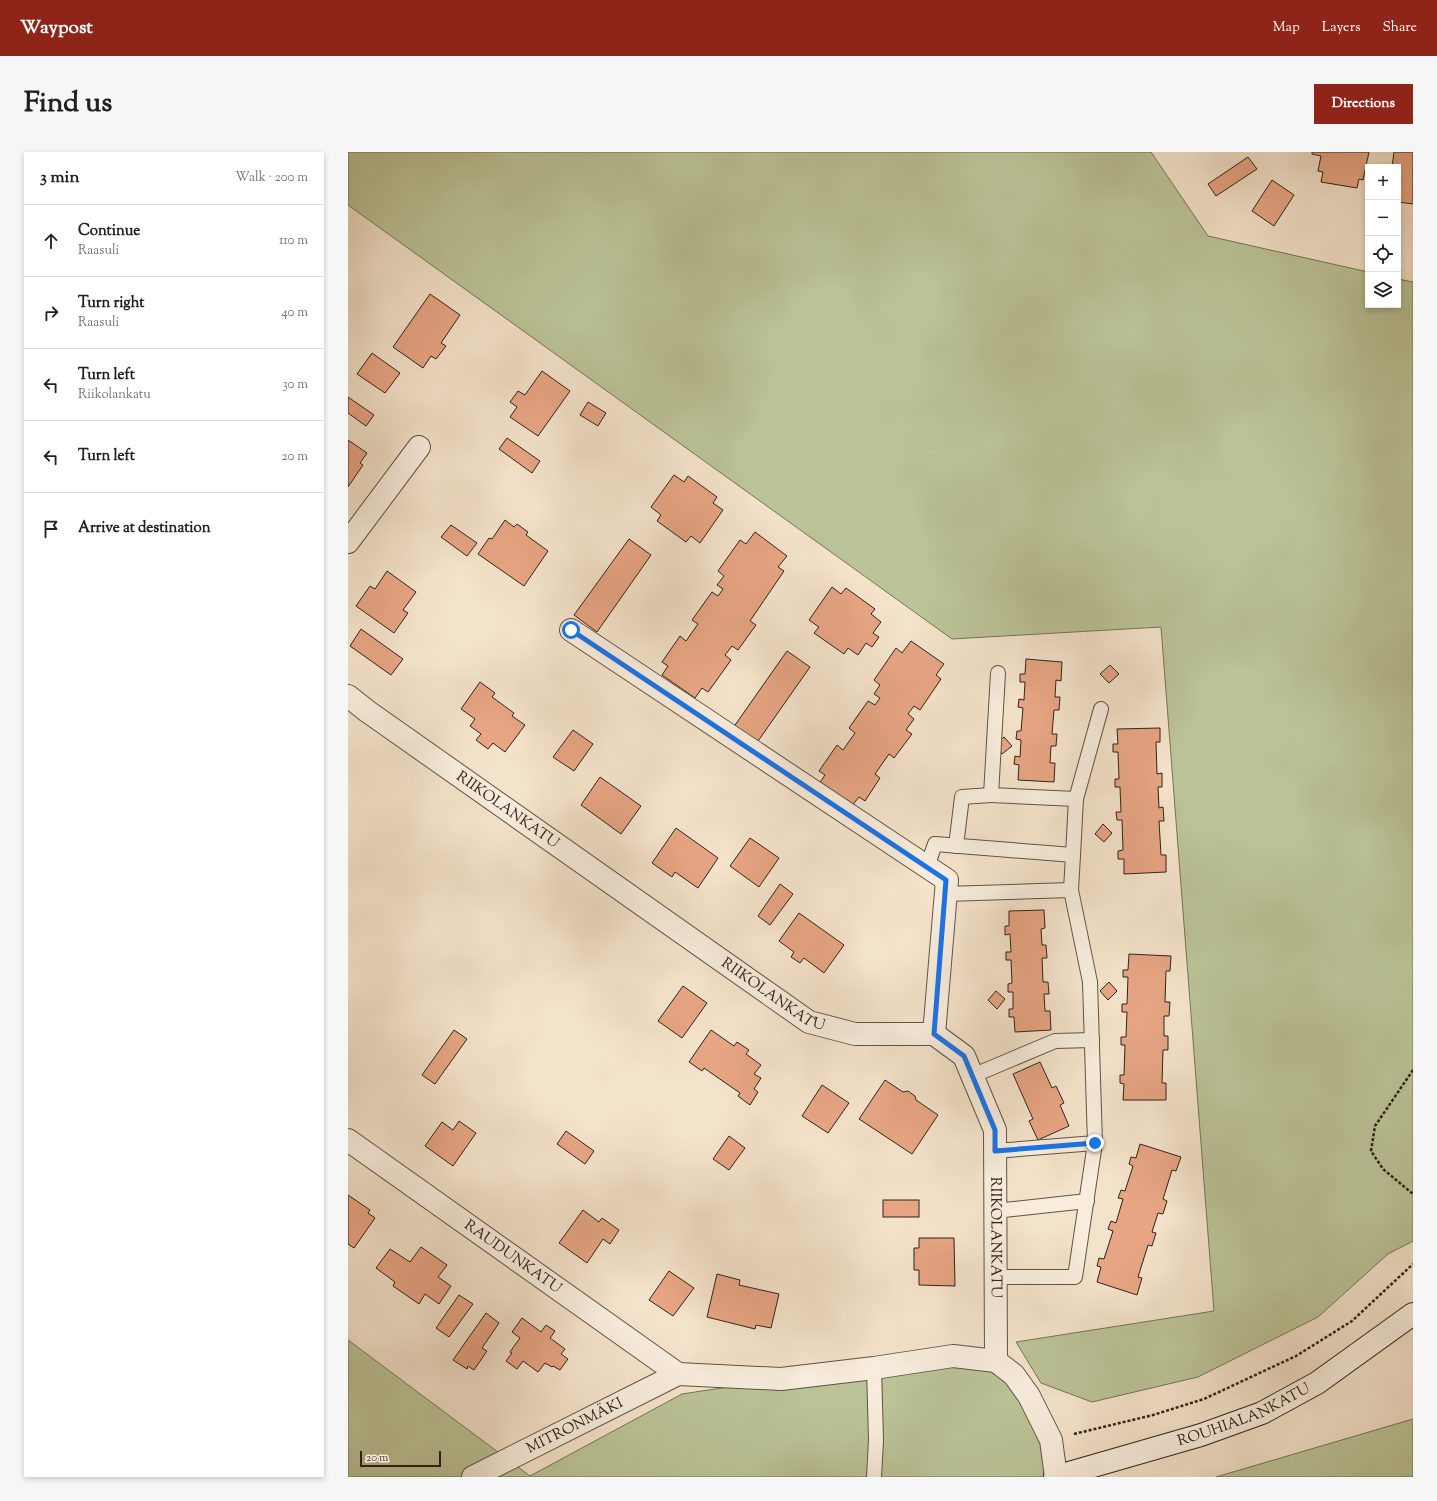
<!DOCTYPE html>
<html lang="en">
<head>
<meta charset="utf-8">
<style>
	:root { --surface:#fff; --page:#f6f6f6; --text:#202124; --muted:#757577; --line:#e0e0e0; --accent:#8f2418 }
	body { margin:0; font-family:"Sorts Mill Goudy",serif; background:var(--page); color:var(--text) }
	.controls { position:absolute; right:12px; top:12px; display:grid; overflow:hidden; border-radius:0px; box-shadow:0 2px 6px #0003 }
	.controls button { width:36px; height:36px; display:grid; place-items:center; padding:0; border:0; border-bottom:1px solid var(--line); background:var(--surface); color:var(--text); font:20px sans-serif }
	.scale { position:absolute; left:12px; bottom:10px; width:81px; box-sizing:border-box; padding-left:4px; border:2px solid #2f2318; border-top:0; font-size:11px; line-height:14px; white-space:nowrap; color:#2f2318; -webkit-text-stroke:3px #f8eddd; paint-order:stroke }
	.stop { position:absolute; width:12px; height:12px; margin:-9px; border:3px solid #1a73e8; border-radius:50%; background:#fff }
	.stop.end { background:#1a73e8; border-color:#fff; box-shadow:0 1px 4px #0008 }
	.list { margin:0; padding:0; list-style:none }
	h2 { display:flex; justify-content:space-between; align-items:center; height:52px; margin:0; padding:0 16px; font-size:17px }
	h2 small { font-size:13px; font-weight:400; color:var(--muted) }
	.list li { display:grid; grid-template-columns:26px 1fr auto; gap:12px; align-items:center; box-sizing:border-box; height:72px; padding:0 16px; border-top:1px solid var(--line) }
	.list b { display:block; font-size:15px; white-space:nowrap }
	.list p { margin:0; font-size:13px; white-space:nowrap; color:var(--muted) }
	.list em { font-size:13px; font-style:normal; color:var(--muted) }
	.icon { flex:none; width:22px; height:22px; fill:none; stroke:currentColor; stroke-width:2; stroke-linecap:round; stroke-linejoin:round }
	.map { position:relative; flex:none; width:1065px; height:1325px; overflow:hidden; border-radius:0px }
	header { display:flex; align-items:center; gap:24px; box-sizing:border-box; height:56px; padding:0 20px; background:var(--accent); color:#fff }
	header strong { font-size:19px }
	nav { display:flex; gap:22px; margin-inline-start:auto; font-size:14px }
	.intro { display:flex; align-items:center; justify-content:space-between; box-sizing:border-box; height:96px; padding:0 24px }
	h1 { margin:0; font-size:28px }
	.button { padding:10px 18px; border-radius:0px; background:var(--accent); color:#fff; font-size:14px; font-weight:700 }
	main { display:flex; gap:24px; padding:0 24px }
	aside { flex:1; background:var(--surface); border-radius:0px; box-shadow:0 2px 6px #0003 }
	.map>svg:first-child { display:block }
</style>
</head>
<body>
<header>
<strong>Waypost</strong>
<nav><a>Map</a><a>Layers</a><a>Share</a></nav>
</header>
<div class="intro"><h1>Find us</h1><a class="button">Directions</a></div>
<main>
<aside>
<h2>3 min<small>Walk · 200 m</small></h2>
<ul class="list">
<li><svg class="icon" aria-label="ahead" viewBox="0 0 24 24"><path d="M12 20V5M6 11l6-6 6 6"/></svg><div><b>Continue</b><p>Raasuli</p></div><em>110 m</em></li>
<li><svg class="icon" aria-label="right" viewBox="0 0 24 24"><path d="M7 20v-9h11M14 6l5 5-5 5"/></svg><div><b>Turn right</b><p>Raasuli</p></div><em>40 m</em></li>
<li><svg class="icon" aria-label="left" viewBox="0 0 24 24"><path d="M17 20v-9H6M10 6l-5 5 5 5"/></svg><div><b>Turn left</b><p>Riikolankatu</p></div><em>30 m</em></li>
<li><svg class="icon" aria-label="left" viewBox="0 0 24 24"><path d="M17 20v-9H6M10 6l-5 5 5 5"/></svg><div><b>Turn left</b></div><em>20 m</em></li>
<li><svg class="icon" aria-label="arrive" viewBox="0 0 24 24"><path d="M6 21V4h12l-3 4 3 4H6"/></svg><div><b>Arrive at destination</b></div></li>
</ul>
</aside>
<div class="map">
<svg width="1065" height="1325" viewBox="0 0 1065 1325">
	<rect width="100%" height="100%" fill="#f4e3cb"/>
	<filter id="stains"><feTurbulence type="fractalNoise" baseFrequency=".005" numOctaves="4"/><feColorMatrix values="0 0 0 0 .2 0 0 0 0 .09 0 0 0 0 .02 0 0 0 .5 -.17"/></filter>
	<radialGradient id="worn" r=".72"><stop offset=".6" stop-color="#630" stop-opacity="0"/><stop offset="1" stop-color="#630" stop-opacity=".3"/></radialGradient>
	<g fill="#bbc498" stroke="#757458">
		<polygon points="0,0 803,0 860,84 1020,120 1020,153 1050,153 1050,127 1065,130 1065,1089 1040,1102 970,1165 850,1225 744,1250 693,1231 668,1190 866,1159 813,475 604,487 0,53"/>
		<polygon points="0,1188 182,1324 334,1242 433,1227 605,1204 666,1223 707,1325 0,1325"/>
		<polygon points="1065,1267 1065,1325 868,1325"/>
	</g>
	<g fill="#e7a584" stroke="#2f2318">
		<polygon points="964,0 1021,0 1015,28 1011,27 1009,36 973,30 975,20 970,19 973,4 964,2"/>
		<polygon points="1046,0 1065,0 1065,52 1050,50 1050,15 1044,15"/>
		<polygon points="900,5 909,17 868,44 860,32"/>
		<polygon points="924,28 946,43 926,74 904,59"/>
		<polygon points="82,142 112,163 93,191 98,194 88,207 83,204 75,216 45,195"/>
		<polygon points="24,201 52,221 37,241 9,222"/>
		<polygon points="194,219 222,239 190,284 162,265 169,255 162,250 170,239 177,243"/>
		<polygon points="0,245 26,263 18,274 0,261"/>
		<polygon points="240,250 258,261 250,274 232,263"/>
		<polygon points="159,286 192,309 184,321 151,297"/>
		<polygon points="0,288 19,301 12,311 15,313 0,335"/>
		<polygon points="326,323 336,330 340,324 369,345 365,351 375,358 352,391 343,384 338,390 309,369 313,363 303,355"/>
		<polygon points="157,368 166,375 169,372 180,380 178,383 200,399 176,434 130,402 141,386 144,387"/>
		<polygon points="103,373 129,391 119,404 93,385"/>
		<polygon points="407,380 439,404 430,415 436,419 402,469 408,473 390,498 384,494 377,503 383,508 368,529 360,540 354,536 347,546 314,523 320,514 314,510 332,484 338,489 350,472 344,468 364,440 370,444 375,437 369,433 376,424 370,419 392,388 398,392"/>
		<polygon points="281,387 303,403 249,480 226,463"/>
		<polygon points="39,419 68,440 55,458 60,461 46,481 8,454 22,434 27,437"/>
		<polygon points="484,435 493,442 498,436 527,457 523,462 533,470 525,481 531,485 524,495 518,491 510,503 500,496 496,502 466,481 471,475 461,468"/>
		<polygon points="13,477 55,507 43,523 2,494"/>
		<polygon points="563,489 596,512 588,523 593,527 572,558 566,554 560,562 566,567 558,578 564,582 546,606 541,602 527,622 532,626 517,649 511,645 503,655 471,632 477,623 471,619 489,593 495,598 507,581 501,576 520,549 527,553 532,546 526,542 532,533 526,528 548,496 554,501"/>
		<polygon points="439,499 462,515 408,592 385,576"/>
		<polygon points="678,507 714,510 713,529 708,528 707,545 712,545 711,558 706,558 704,582 709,582 708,594 703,594 702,611 707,611 706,630 670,628 671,613 666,612 667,604 672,605 673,588 668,587 669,579 673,579 675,556 670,555 671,547 676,548 677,530 672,530 672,522 677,522"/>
		<polygon points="762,513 771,522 761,531 752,522"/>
		<polygon points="132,530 147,541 144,545 166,561 164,564 177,573 157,600 145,591 140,597 128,588 133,582 122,574 127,567 113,557"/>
		<polygon points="812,576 812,590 808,590 809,622 814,621 814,635 810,635 811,656 815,655 816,669 811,669 813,703 818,703 818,720 776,722 776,707 770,707 770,699 775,698 774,668 769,668 768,660 773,660 772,635 767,635 767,627 771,627 770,600 765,600 765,592 770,592 769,577"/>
		<polygon points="225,578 245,592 226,619 205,605"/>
		<polygon points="656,585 664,594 654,602 647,593"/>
		<polygon points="252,625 293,654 273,682 233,653"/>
		<polygon points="755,672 764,681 756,690 747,682"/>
		<polygon points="328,676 370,706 350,736 327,720 324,725 304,711"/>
		<polygon points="402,686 431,706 411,735 382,714"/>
		<polygon points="432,732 445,742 422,773 410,764"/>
		<polygon points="696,758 697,776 693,777 694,793 698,793 699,806 694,806 695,830 700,830 701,842 696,842 697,859 702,859 703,878 667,880 666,865 661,865 661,857 665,857 665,840 660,840 660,832 664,831 663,808 658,808 658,800 663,800 662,782 657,783 657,774 661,774 661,759"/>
		<polygon points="451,761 496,793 476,821 456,806 452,811 443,805 446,800 431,789"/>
		<polygon points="781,802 823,804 822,819 818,819 817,850 822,850 821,864 816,864 816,884 820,884 820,898 815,898 814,931 818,931 818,948 775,948 776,932 772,931 772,923 776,923 777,893 773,893 773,885 778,885 779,860 774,860 774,852 779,852 780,825 775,825 775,818 780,818"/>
		<polygon points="761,830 769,839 760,848 752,839"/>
		<polygon points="335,834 359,851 334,886 310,869"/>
		<polygon points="648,839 657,847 649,857 640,848"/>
		<polygon points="106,878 119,887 87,932 74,923"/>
		<polygon points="363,878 386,894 389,890 401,898 398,902 413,913 406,922 413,926 406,937 410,940 402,953 390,944 392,941 356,916 354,919 341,910"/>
		<polygon points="692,910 704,936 708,934 716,951 712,953 721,974 690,988 681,969 685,967 665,922"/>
		<polygon points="537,928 555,940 560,939 567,944 568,948 590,963 564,1002 511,967"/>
		<polygon points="474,933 501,951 480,981 454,964"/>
		<polygon points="111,969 128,981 105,1014 77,994 94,970 105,978"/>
		<polygon points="218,979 246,999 237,1012 209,992"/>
		<polygon points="381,984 397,996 381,1018 365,1007"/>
		<polygon points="792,992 833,1005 828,1019 824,1018 815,1047 819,1049 815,1062 810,1061 804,1080 808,1081 804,1094 800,1093 790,1125 794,1126 789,1143 749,1130 753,1115 749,1114 751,1106 756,1107 765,1079 760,1077 763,1069 768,1071 775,1047 770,1046 773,1038 777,1039 785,1014 781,1012 783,1005 788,1006"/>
		<polygon points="0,1043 22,1058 20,1061 27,1066 6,1096 0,1092"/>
		<rect x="535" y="1048" width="36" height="17"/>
		<polygon points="235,1058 251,1070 254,1066 271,1078 262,1092 255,1087 239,1111 211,1091"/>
		<polygon points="571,1086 606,1086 607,1134 571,1133 571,1118 566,1118 566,1096 571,1096"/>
		<polygon points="73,1095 99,1113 90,1125 103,1134 91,1152 77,1142 71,1152 45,1134 47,1130 28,1116 42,1097 62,1110"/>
		<polygon points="321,1119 346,1136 325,1164 301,1148"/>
		<polygon points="369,1122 392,1128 391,1133 431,1142 423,1176 408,1173 407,1177 359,1165"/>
		<polygon points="111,1143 125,1152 101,1185 88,1176"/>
		<polygon points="138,1161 151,1171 134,1196 139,1199 126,1218 120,1214 119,1217 105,1208"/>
		<polygon points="174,1166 193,1180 198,1173 207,1179 202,1186 217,1197 213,1202 220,1207 212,1218 205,1214 204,1215 197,1211 190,1220 175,1209 169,1217 158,1209 164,1201 162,1200 172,1186 164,1180"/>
	</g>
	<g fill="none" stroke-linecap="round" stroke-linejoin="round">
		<defs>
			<g id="lane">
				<polyline points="650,521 643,643 728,647"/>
				<polyline points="608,694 614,645 643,643"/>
				<polyline points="725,703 728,647 753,557"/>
				<polyline points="579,715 587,692 725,703 723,738"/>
				<polyline points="597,742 723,738 742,830 747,991 647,999"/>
				<polyline points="624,924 707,889 744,888"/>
				<polyline points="647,1059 739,1049"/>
				<polyline points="648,1125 727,1125 747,991"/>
				<polyline points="526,1325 528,1288 526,1216"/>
			</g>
			<g id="street">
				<polyline points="0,390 71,295"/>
				<polyline points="223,478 599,728 586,882"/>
				<path id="s1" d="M0,544L19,559L461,870L507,882H586L616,904L647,978L648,1209"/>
				<path id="s2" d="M0,988L330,1222"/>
				<path id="s3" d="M125,1325L330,1222L433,1227L526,1216L605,1204L648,1209L666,1223L681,1244L703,1288L708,1325"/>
			</g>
			<g id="secondary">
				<path id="s4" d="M707,1325L853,1283L914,1261L969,1231L1065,1162"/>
			</g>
		</defs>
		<use href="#lane" stroke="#605345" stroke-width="16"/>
		<use href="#street" stroke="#605345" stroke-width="24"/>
		<use href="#secondary" stroke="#2f2318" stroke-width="24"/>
		<g stroke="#2f2318" stroke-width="2.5" stroke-dasharray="3 2" stroke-linecap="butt">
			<polyline points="1065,918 1027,974 1023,999 1035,1017 1065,1042"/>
			<polyline points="726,1282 805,1263 856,1247 948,1204 1004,1169 1065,1112"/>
		</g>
		<use href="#lane" stroke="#f8eddd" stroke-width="14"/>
		<use href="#street" stroke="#f8eddd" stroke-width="22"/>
		<use href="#secondary" stroke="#f8eddd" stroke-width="22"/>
	</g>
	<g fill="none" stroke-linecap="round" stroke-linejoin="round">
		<polyline stroke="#1a73e8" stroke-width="5" points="223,478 598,728 586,882 616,904 647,978 647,999 747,991"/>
	</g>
	<g text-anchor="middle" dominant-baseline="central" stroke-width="3" stroke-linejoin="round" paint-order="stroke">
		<g font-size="15" fill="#2f2318" stroke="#f8eddd">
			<text stroke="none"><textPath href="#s1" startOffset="196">RIIKOLANKATU</textPath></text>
			<text stroke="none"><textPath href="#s1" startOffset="520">RIIKOLANKATU</textPath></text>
			<text stroke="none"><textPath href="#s1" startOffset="916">RIIKOLANKATU</textPath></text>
			<text stroke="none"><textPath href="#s2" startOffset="202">RAUDUNKATU</textPath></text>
			<text stroke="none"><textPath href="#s4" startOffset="199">ROUHIALANKATU</textPath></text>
			<text stroke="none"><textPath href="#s3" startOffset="114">MITRONMÄKI</textPath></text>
		</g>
	</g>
	<rect width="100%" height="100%" filter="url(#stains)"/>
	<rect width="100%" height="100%" fill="url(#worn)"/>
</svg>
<div class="controls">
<button>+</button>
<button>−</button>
<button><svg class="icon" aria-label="locate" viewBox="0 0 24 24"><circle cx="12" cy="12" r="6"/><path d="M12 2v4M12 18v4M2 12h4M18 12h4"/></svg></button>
<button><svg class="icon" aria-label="layers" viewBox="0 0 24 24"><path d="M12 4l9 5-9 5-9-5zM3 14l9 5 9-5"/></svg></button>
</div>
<div class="scale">20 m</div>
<div class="stop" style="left:223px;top:478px"></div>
<div class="stop end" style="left:747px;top:991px"></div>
</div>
</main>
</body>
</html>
